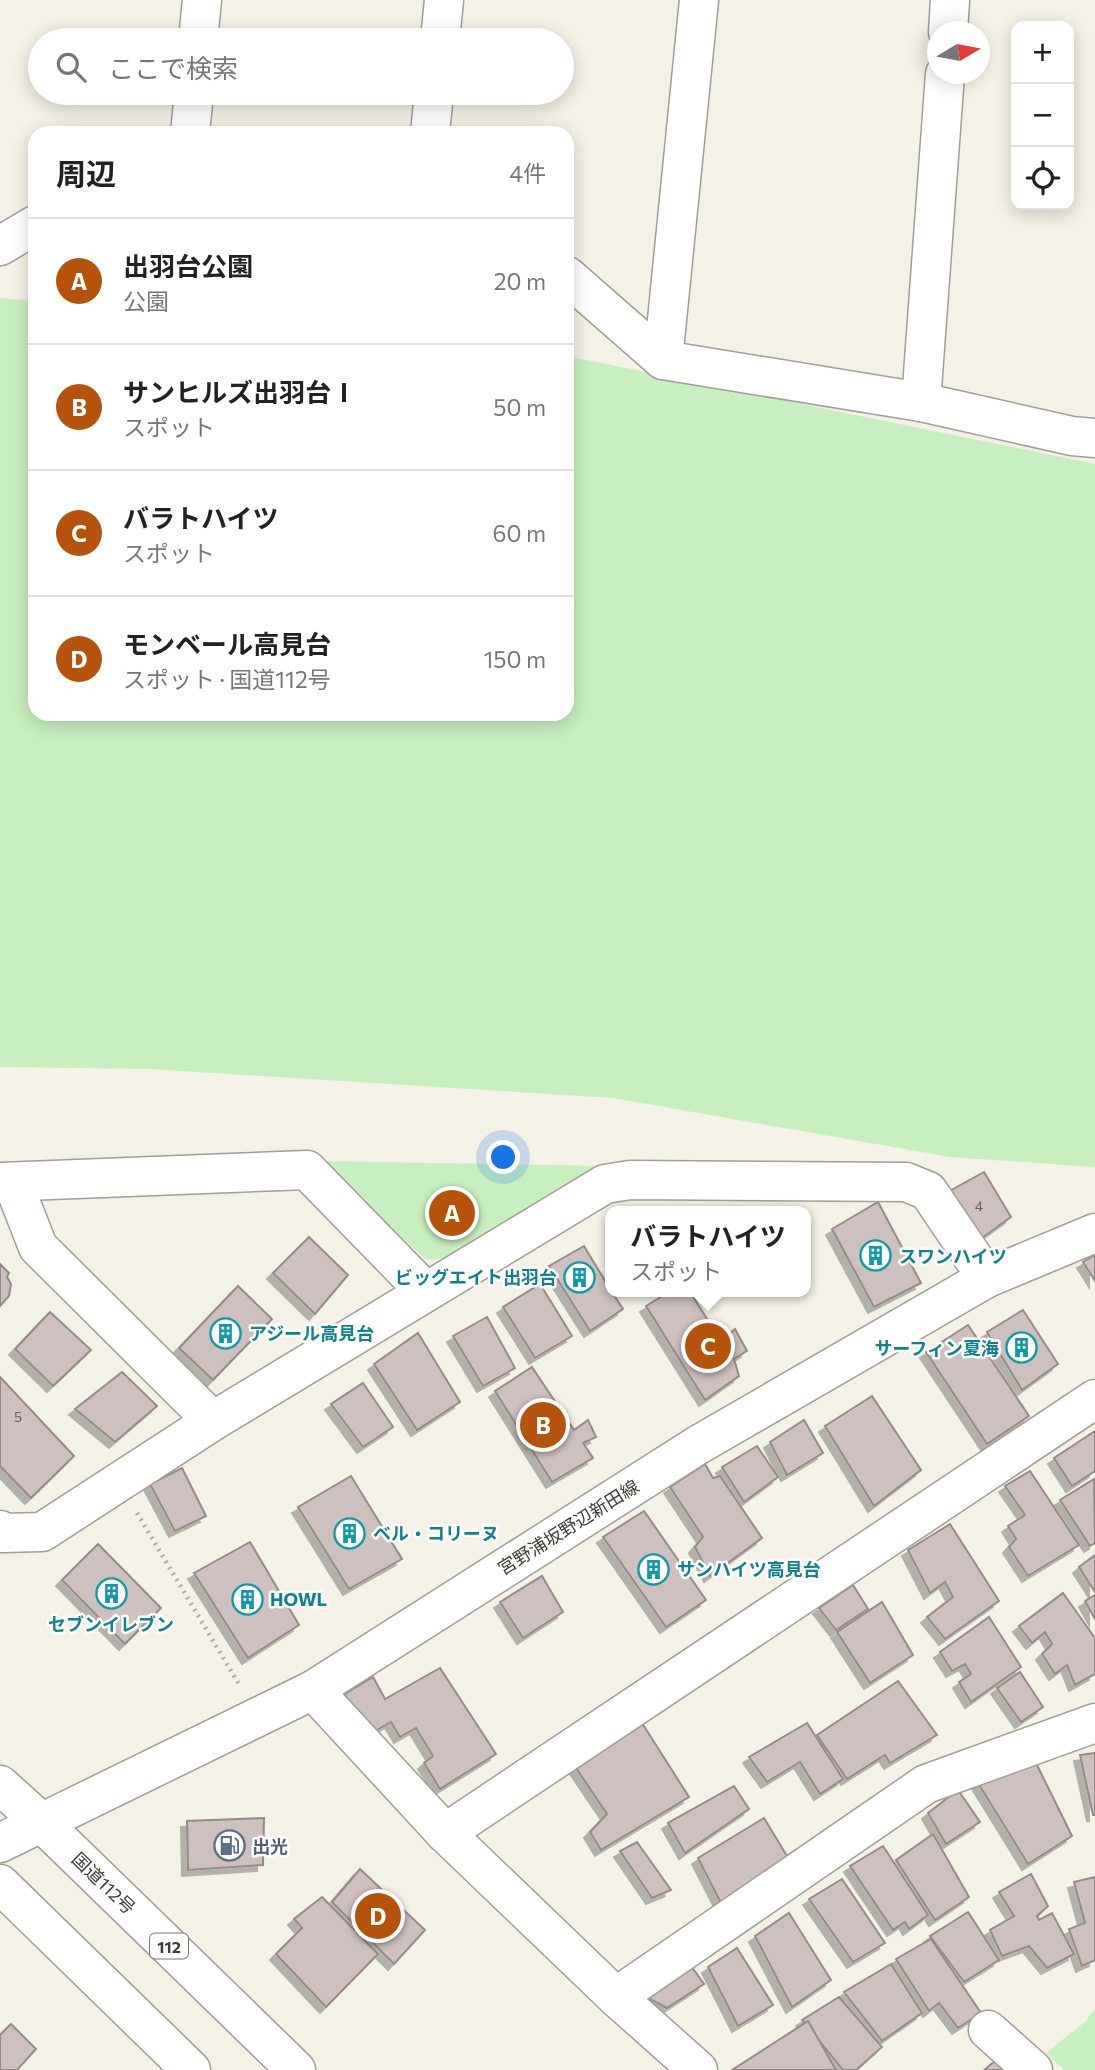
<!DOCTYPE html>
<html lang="ja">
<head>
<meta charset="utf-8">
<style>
	:root { --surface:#fff; --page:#f2f2f2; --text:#222; --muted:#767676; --line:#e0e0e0; --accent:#b45309 }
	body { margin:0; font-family:Commissioner,"Noto Sans JP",sans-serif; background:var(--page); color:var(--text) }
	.controls { position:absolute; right:21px; top:21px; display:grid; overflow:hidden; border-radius:14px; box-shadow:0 4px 18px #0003 }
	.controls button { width:63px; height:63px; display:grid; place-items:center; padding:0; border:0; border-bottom:2px solid var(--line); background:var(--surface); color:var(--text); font:35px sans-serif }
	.compass { position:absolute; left:927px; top:21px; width:63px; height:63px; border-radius:50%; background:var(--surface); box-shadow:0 4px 18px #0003; rotate:80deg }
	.you { position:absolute; left:504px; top:1158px; width:24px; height:24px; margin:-18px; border:5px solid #fff; border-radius:50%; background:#1a73e8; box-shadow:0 0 0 10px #1a73e833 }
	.badge { display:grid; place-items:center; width:46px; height:46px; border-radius:50%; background:var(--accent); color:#fff; font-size:23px; font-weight:700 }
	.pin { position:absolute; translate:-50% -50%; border:4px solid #fff; box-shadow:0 2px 7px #0006 }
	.popup { position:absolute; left:605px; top:1206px; width:206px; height:91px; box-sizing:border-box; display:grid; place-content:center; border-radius:14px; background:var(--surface); filter:drop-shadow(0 2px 5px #0005); font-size:23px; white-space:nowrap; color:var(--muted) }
	.popup b { font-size:26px; color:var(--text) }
	.popup::after { content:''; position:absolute; left:50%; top:100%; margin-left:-14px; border:14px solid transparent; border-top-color:var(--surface) }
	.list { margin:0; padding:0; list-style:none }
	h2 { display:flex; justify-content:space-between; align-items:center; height:91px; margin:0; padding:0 28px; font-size:30px }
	h2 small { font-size:23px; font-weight:400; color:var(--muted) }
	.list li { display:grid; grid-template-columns:46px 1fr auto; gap:21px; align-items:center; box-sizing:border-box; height:126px; padding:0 28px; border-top:2px solid var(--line) }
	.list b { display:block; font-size:26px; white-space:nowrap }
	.list p { margin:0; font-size:23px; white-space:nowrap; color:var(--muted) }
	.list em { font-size:23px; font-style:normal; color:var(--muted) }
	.icon { flex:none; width:38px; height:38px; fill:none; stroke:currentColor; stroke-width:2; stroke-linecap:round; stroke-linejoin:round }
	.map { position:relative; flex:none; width:1095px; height:2070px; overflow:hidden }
	.search { position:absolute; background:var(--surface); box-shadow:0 4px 18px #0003; left:28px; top:28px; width:546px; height:77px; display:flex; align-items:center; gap:18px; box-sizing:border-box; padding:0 24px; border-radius:38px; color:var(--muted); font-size:26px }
	.panel { position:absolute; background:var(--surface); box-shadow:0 4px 18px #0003; left:28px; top:126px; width:546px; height:595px; border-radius:21px }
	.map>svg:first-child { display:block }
</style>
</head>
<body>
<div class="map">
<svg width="1095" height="2070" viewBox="0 0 1095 2070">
	<defs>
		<filter id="shadow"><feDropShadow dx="-6" dy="6" stdDeviation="0" flood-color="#0004"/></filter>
	</defs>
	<rect width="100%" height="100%" fill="#f4f1e6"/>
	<g fill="#c8efbf">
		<polygon points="0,298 35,301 35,714 567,714 567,356 1095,464 1095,1167 950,1157 613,1098 149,1069 0,1067"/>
		<polygon points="318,1161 605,1166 457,1259 425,1259"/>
		<polygon points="1095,2008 1095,2070 1064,2070 1046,2053 1086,2021"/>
	</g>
	<g fill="#cdc0bf" stroke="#978b8a" stroke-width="2" filter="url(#shadow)">
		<polygon points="984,1172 1011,1217 975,1243 948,1192"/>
		<polygon points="878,1202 921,1283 874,1307 832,1229"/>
		<polygon points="309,1237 348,1275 315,1314 273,1273"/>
		<polygon points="584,1246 610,1289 610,1292 612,1292 623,1309 590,1331 549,1266"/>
		<polygon points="1095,1255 1095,1281 1083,1262"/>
		<polygon points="0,1264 9,1273 7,1277 11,1284 9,1296 0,1306"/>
		<polygon points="540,1284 572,1336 535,1358 503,1307"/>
		<polygon points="238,1286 272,1319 213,1380 179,1348"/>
		<polygon points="669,1292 690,1292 721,1341 735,1329 747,1351 734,1359 739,1376 705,1400 646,1306"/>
		<polygon points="1023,1310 1058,1364 1022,1390 987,1332"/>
		<polygon points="50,1312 91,1350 53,1386 15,1349"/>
		<polygon points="487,1317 515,1368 483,1386 453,1336"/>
		<polygon points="968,1325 1029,1416 987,1444 926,1352"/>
		<polygon points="418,1333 460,1402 417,1430 374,1364"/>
		<polygon points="532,1367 574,1430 588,1420 596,1437 583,1443 593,1458 552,1482 495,1391"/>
		<polygon points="122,1372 157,1406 115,1442 75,1409"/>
		<polygon points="0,1377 74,1456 31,1498 0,1466"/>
		<polygon points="363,1383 393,1427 363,1447 331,1404"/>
		<polygon points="872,1396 921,1470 874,1506 825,1426"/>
		<polygon points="804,1420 823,1453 787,1475 770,1442"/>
		<polygon points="1095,1431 1095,1471 1072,1486 1054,1458"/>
		<polygon points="757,1446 778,1477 744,1502 722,1467"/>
		<polygon points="705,1464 713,1478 720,1476 762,1538 710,1576 695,1547 703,1537 670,1487"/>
		<polygon points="182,1468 206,1516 175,1531 150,1484"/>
		<polygon points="1030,1471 1079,1545 1028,1576 1009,1547 1016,1539 1008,1526 1025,1515 1005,1486"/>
		<polygon points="351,1476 402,1559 349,1589 298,1507"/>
		<polygon points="1094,1479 1095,1543 1090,1546 1060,1500"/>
		<polygon points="644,1511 706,1600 666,1627 603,1537"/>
		<polygon points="950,1524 999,1601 945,1639 927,1617 953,1597 945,1582 930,1593 908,1550"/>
		<polygon points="250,1542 299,1625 248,1658 194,1573"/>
		<polygon points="98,1544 161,1608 125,1644 62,1580"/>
		<polygon points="1095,1555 1095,1592 1079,1567"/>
		<polygon points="542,1576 563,1612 523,1638 500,1602"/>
		<polygon points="853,1585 868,1609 836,1630 819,1608"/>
		<polygon points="1063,1593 1095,1638 1095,1674 1075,1685 1067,1665 1055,1674 1042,1654 1052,1644 1045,1632 1032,1643 1019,1626"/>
		<polygon points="1095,1595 1095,1619 1085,1601"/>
		<polygon points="882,1602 913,1655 870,1683 837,1632"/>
		<polygon points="989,1617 1021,1667 971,1702 959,1682 971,1674 965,1664 952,1671 940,1652"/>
		<polygon points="440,1668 496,1754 440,1789 424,1763 433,1756 416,1728 400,1737 391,1722 365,1737 340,1697 373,1677 385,1699"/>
		<polygon points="1020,1672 1043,1707 1021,1722 997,1688"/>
		<polygon points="898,1681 937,1735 890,1763 885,1755 847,1779 817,1735"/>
		<polygon points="642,1723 689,1797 601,1850 590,1832 607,1814 576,1768"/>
		<polygon points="807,1723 843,1779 820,1794 800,1762 767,1782 749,1757"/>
		<polygon points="1095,1753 1095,1815 1093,1815 1080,1755"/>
		<polygon points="1033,1757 1072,1836 1028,1864 978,1783"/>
		<polygon points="734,1786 749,1809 685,1853 668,1823"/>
		<polygon points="958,1790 980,1822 946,1844 928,1813"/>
		<polygon points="264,1818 263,1865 188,1870 187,1821"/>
		<polygon points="764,1818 790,1861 722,1905 698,1858"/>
		<polygon points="933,1834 969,1897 935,1920 896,1860"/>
		<polygon points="637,1842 671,1890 652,1898 620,1851"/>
		<polygon points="883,1846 928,1915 909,1929 905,1922 893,1930 850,1866"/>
		<polygon points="360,1869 425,1930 394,1964 332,1902"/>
		<polygon points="1031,1874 1048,1906 1037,1916 1039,1920 1052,1913 1074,1954 1047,1968 1029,1946 1002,1956 990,1930 1014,1916 999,1892"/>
		<polygon points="1095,1877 1095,1960 1082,1966 1069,1929 1085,1923 1074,1882"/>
		<polygon points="842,1879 885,1943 853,1962 809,1899"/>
		<polygon points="322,1897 378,1954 326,2007 276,1954 302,1928 294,1919"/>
		<polygon points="968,1912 999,1960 964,1982 930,1936"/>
		<polygon points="789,1913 831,1980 792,2007 755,1936"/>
		<polygon points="931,1939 981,2013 958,2028 939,2003 929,2011 896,1959"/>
		<polygon points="737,1948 773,2005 738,2026 708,1967"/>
		<polygon points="689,1963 704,1984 667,2008 648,1998 655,1981"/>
		<polygon points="891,1964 922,2013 882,2041 844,1992"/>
		<polygon points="839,1997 882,2047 856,2070 843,2070 802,2020"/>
		<polygon points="808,2021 836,2070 732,2070"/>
		<polygon points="11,2024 36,2049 17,2070 0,2070 0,2035"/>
		<polygon points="996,2060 1007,2070 984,2070"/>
	</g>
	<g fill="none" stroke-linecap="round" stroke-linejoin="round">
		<defs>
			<g id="street">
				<polyline points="948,32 950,0"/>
				<polyline points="198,40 202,0"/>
				<polyline points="440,40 444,0"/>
				<polyline points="190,133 194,93"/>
				<polyline points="430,133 434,93"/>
				<polyline points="0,246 35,225"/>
				<polyline points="567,276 663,360 921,402 1072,436 1095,438"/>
				<polyline points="663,360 699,0"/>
				<polyline points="921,402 945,74"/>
				<polyline points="0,1182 307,1170 426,1292"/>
				<polyline points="13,1183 38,1247 213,1421"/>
				<polyline points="0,1530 3,1533 42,1532 213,1421 605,1184 630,1180 906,1182 928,1191 987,1278"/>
				<polyline points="313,1690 445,1833 616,1997 698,2070"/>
				<polyline points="445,1833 1095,1399"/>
				<polyline points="616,1997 926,1784 1095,1723"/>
				<polyline points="988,2030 1033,2070"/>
			</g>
			<polyline id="secondary" points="0,1843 313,1690 698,1445 987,1278 1095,1233"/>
			<g id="highway">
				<polyline points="0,1785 41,1822 296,2070"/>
				<polyline points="0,1884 191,2070"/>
			</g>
		</defs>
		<use href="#street" stroke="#a19e94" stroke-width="41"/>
		<use href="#secondary" stroke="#a19e94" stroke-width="41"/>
		<use href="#highway" stroke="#a19e94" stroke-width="41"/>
		<polyline stroke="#b0ada5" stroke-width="4.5" stroke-dasharray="2 5" stroke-linecap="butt" points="137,1513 240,1686"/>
		<use href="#street" stroke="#fff" stroke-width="38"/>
		<use href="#secondary" stroke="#fff" stroke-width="38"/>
		<use href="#highway" stroke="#fff" stroke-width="38"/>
	</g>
	<defs>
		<symbol id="building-ring" viewBox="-11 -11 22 22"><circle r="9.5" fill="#fffefc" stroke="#0f9aa8" stroke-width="1.5"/><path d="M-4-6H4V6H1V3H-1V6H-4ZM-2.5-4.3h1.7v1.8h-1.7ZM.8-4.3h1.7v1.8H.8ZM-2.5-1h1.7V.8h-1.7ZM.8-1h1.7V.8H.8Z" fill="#0f9aa8"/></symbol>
		<symbol id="fuel-ring" viewBox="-11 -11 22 22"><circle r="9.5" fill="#fffefc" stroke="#5c6f8a" stroke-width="1.5"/><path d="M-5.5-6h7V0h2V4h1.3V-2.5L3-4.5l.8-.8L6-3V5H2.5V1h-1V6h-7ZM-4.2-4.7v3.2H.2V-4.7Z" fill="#5c6f8a"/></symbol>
	</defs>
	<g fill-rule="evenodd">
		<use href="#building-ring" x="858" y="1238" width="35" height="35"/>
		<use href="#building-ring" x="562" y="1260" width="35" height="35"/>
		<use href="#building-ring" x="208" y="1316" width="35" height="35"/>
		<use href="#building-ring" x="1004" y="1330" width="35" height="35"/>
		<use href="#building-ring" x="332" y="1516" width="35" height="35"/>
		<use href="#building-ring" x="636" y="1552" width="35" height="35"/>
		<use href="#building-ring" x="94" y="1576" width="35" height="35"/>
		<use href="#building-ring" x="230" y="1582" width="35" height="35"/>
		<use href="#fuel-ring" x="212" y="1828" width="35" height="35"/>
	</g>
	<g text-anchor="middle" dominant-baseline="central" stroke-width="5" stroke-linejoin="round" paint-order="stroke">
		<g font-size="14" fill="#625e5a">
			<text x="979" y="1205">4</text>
			<text x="18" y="1416">5</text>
		</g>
		<rect fill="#fffefc" stroke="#787773" stroke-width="2" x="150" y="1933.5" width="38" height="25" rx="5"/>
		<g font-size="16" font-weight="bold" fill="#3e3d38">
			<text x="169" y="1946">112</text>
		</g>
		<g font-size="18" font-weight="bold" fill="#0d838f" stroke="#fffefc" text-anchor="start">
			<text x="899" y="1256">スワンハイツ</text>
			<text x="557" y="1277" text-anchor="end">ビッグエイト出羽台</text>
			<text x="249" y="1333">アジール高見台</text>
			<text x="999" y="1348" text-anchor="end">サーフィン夏海</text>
			<text x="373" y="1533">ベル・コリーヌ</text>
			<text x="677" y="1569">サンハイツ高見台</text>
			<text x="270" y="1599">HOWL</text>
			<text x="111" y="1624" text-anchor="middle">セブンイレブン</text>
		</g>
		<g font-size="18" fill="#3e3d38" stroke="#fffefc">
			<text transform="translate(568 1527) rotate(-32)">宮野浦坂野辺新田線</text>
			<text transform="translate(104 1883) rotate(44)">国道112号</text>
		</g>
		<g font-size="18" font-weight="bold" fill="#4e5e75" stroke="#fffefc" text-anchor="start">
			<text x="252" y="1846">出光</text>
		</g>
	</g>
</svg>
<div class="controls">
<button>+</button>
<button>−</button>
<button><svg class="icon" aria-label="locate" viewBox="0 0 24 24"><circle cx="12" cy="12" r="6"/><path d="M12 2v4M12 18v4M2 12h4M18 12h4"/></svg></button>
</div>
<svg class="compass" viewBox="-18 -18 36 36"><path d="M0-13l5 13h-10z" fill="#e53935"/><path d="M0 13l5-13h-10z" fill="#767676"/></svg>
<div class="you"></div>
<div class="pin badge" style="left:452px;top:1213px">A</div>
<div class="pin badge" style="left:543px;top:1425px">B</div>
<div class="pin badge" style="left:708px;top:1346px">C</div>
<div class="popup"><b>バラトハイツ</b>スポット</div>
<div class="pin badge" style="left:378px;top:1916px">D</div>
<div class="search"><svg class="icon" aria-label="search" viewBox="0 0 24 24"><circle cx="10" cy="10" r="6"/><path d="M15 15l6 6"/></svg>ここで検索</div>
<section class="panel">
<h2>周辺<small>4件</small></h2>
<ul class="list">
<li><span class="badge">A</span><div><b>出羽台公園</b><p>公園</p></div><em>20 m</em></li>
<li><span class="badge">B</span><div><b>サンヒルズ出羽台Ⅰ</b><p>スポット</p></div><em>50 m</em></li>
<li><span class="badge">C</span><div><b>バラトハイツ</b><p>スポット</p></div><em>60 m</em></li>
<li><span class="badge">D</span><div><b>モンベール高見台</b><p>スポット · 国道112号</p></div><em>150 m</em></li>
</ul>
</section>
</div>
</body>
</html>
